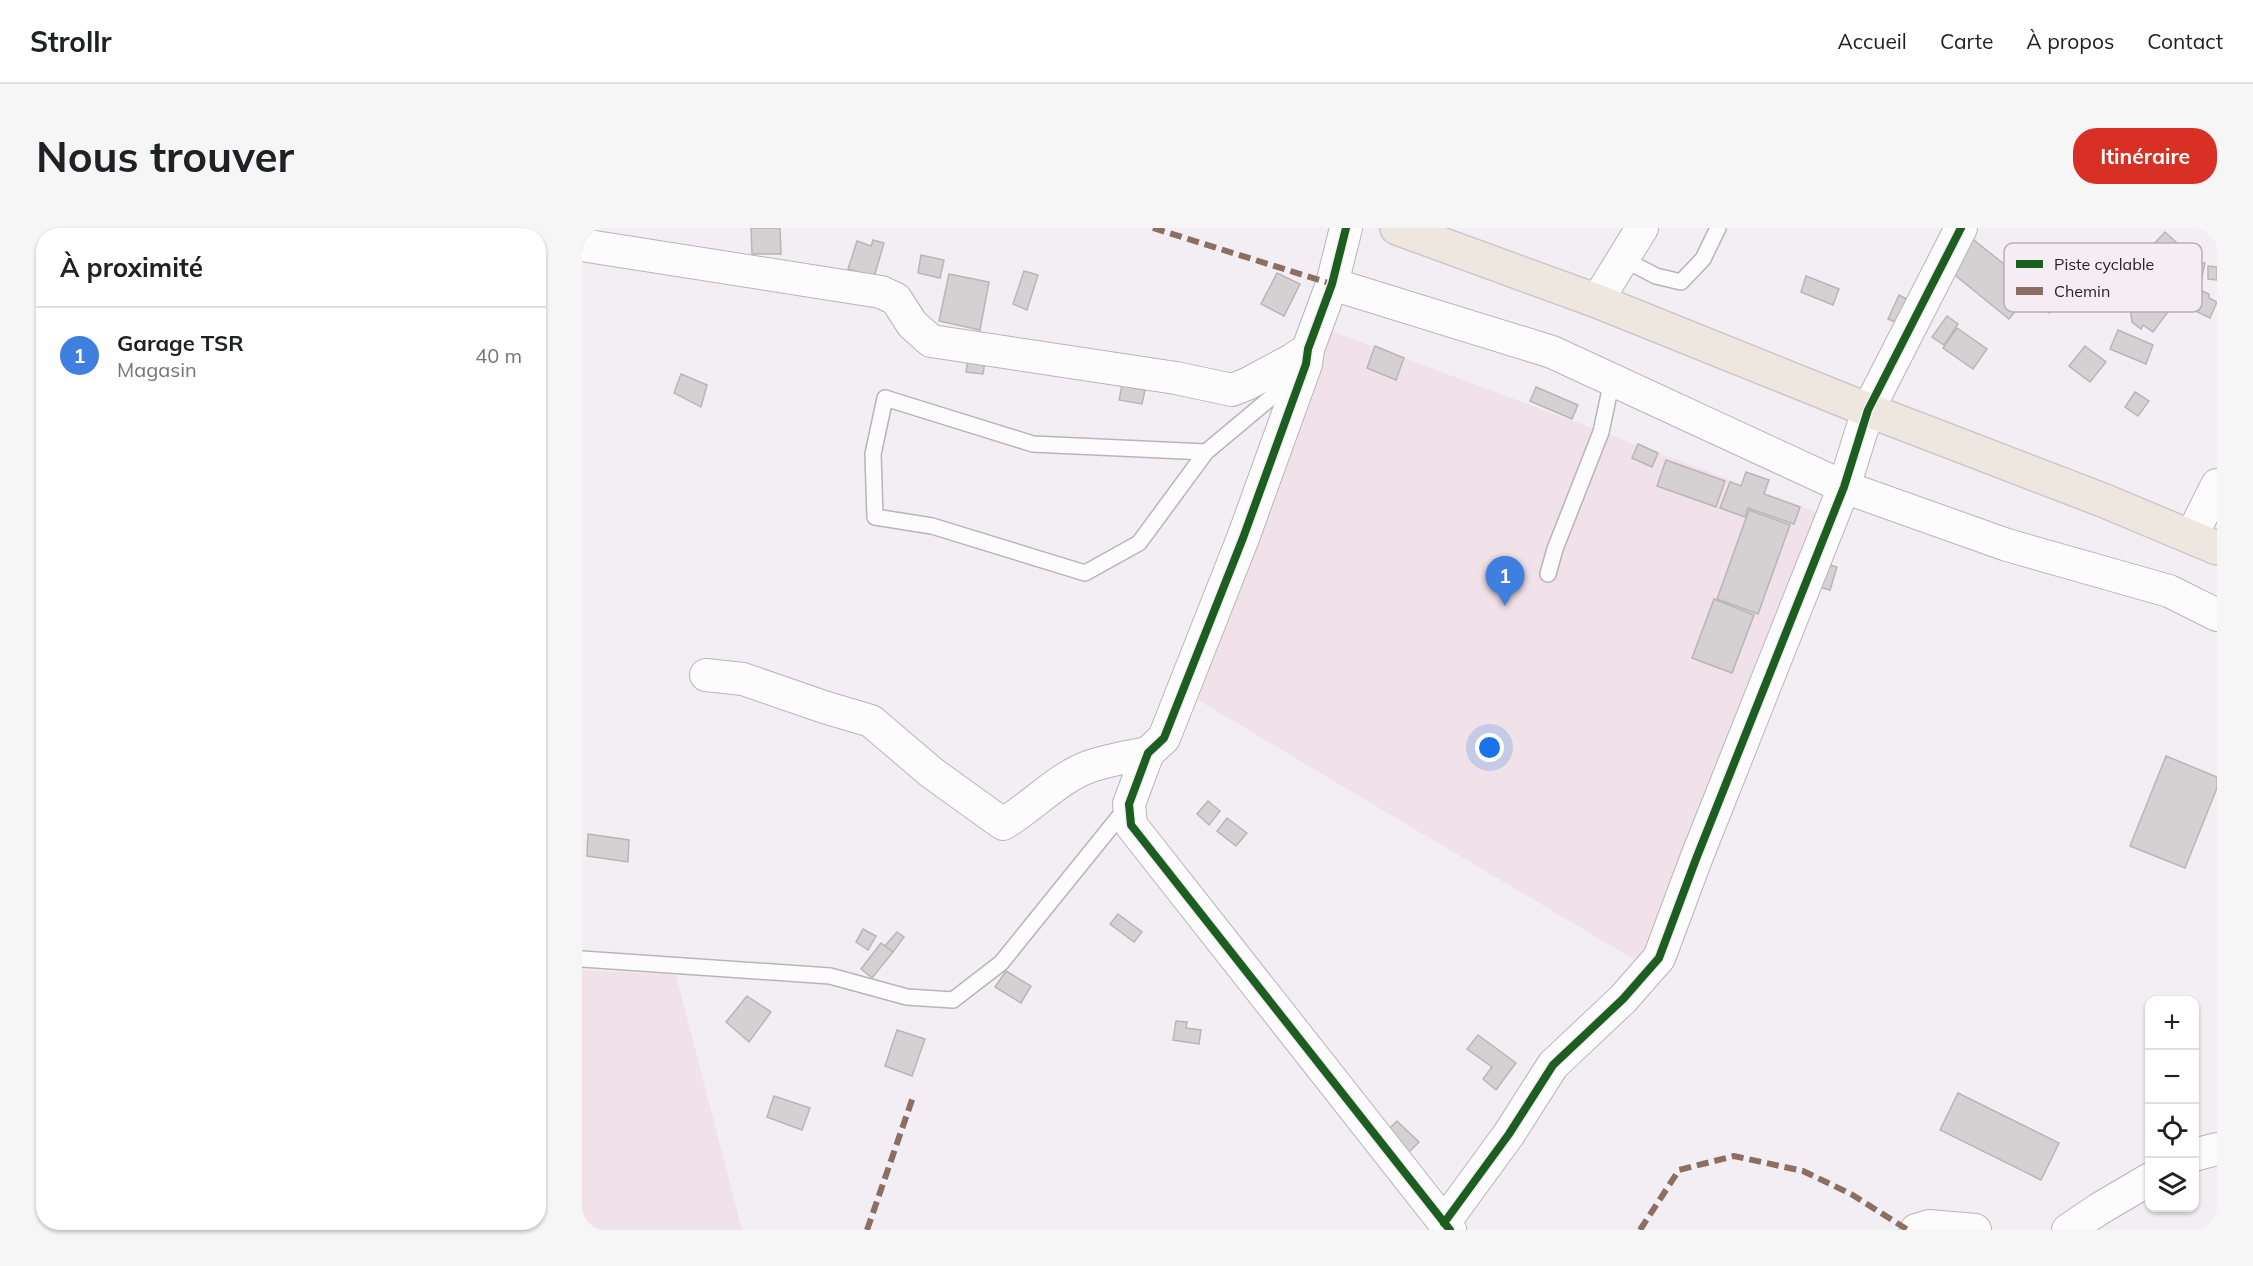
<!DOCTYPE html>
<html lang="fr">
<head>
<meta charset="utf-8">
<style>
	:root { --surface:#fff; --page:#f6f6f6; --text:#202124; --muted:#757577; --line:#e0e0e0; --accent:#d93025 }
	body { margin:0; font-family:Mulish,sans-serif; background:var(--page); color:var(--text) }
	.controls { position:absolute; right:18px; bottom:18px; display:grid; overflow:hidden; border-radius:12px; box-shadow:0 2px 4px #0004 }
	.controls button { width:54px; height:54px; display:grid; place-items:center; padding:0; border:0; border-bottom:2px solid var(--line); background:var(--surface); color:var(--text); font:30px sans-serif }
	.you { position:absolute; left:908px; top:520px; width:21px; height:21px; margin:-15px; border:4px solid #fff; border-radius:50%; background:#1a73e8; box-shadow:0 0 0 9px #1a73e833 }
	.badge { display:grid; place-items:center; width:39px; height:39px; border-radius:50%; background:var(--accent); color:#fff; font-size:20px; font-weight:700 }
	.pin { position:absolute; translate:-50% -50px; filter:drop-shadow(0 2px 3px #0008) }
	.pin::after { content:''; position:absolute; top:32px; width:21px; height:18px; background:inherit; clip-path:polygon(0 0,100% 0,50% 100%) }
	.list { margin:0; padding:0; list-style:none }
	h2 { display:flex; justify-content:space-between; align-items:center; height:78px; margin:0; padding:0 24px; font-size:26px }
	h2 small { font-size:20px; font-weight:400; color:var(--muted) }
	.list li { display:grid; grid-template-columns:39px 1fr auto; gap:18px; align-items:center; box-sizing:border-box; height:96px; padding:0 24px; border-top:2px solid var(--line) }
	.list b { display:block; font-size:22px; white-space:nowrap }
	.list p { margin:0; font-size:20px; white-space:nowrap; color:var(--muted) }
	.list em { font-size:20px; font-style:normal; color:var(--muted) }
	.icon { flex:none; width:33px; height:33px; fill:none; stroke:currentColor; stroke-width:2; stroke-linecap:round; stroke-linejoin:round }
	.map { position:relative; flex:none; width:1635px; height:1002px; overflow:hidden; border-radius:24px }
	header { display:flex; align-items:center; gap:36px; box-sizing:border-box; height:84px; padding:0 30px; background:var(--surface); border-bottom:2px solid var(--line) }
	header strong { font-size:28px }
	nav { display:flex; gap:33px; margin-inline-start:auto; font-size:21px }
	.intro { display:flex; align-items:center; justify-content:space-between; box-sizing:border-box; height:144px; padding:0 36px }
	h1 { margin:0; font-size:42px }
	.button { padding:15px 27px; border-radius:24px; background:var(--accent); color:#fff; font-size:21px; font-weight:700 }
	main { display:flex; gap:36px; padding:0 36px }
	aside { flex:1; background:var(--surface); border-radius:24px; box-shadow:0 2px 4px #0004 }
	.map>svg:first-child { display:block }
</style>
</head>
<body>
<header>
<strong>Strollr</strong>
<nav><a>Accueil</a><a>Carte</a><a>À propos</a><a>Contact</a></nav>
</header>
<div class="intro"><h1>Nous trouver</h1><a class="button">Itinéraire</a></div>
<main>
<aside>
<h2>À proximité<small></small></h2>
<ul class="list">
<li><span class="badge" style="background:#3f7fe0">1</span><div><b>Garage TSR</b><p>Magasin</p></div><em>40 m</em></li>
</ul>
</aside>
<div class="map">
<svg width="1635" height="1002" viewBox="0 0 1635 1002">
	<rect width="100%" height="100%" fill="#f3eef3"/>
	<g fill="#f1e1e8">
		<polygon points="744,101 1235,284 1056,734 616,472"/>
		<polygon points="0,742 94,747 160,1002 0,1002"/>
	</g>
	<g fill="#d5d0d2" stroke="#b9b5b7" stroke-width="1.5">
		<polygon points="169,0 198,0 199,26 170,26"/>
		<polygon points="1583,4 1595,15 1584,28 1571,17"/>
		<polygon points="1388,9 1452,60 1427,91 1368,43"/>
		<polygon points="291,12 302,15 292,49 266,41 275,13 289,18"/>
		<polygon points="339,27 362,32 358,50 336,45"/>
		<polygon points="1613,33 1623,35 1619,53 1609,50"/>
		<polygon points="1626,38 1635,39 1635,52 1626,51"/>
		<polygon points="442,43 456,47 445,82 431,76"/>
		<polygon points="695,45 718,56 702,88 679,76"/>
		<polygon points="367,46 407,54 398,102 357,93"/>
		<polygon points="1224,48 1257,61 1251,77 1219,64"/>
		<polygon points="1468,50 1485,67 1467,85 1449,68"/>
		<polygon points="1620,63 1627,66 1627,70 1635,74 1628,90 1611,82"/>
		<polygon points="1560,64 1586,84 1571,104 1561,97 1559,101 1550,94 1548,79"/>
		<polygon points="1317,67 1331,74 1320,97 1306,91"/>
		<polygon points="1365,88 1376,96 1362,117 1350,109"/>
		<polygon points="1375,100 1405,121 1391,141 1361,120"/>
		<polygon points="1536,102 1571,117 1564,136 1528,121"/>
		<polygon points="793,118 822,130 814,152 785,140"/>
		<polygon points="1503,118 1524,134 1508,154 1487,138"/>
		<polygon points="386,131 403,134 401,146 384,144"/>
		<polygon points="99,146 125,157 119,179 92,165"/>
		<polygon points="540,157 563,162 560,176 537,172"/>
		<polygon points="954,159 996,177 990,191 948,173"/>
		<polygon points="1553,164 1567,173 1556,188 1543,179"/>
		<polygon points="1056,216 1076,225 1070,239 1050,230"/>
		<polygon points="1084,232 1143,253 1134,279 1075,258"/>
		<polygon points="1164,244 1187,252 1182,266 1218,279 1212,296 1166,280 1163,289 1138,280 1148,254 1159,258"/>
		<polygon points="1167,282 1208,297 1176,386 1135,371"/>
		<polygon points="1237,334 1255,339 1248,362 1230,357"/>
		<polygon points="1132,371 1172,387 1150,445 1110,430"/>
		<polygon points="1584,528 1635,549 1635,560 1603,640 1548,618"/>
		<polygon points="626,573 638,583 627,597 615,586"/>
		<polygon points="645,590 665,605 654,618 635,603"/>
		<polygon points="6,606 47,612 46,634 5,628"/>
		<polygon points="536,686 560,704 552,714 528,696"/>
		<polygon points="281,701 294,708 286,722 274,714"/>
		<polygon points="315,704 322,709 311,724 303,718"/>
		<polygon points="299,715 311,724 290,750 279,741"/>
		<polygon points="424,743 449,758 439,775 413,759"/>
		<polygon points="165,768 189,784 167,814 144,794"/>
		<polygon points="594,793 605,794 604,800 619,802 617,816 591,812"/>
		<polygon points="315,802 343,811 330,848 303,838"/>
		<polygon points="896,807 934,835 914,862 901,851 910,839 885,821"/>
		<polygon points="1376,865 1477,915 1459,952 1358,902"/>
		<polygon points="192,868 228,880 220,902 185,889"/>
		<polygon points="815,893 837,914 821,930 799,909"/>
	</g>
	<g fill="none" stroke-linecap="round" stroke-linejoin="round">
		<defs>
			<g id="lane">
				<polyline points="1041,31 1074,48 1099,54 1121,31 1136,0"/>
				<polyline points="624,224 557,315 503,345 350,298 293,289 291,226 303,170 451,216 624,224 697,163 708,137"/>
				<polyline points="966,346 973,321 1019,204 1030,152"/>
				<polyline points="0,731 248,748 325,769 371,772 419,735 545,579"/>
			</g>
			<g id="street">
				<polyline points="764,0 750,56 726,121 724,136 661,310 582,510 566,525 547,576 549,597 868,1002"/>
				<polyline points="0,17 299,64 314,71 330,96 349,113 594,150 650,162 665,156 710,132 726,121"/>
				<polyline points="750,56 970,124 1262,259 1425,317 1587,363 1635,387"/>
				<polyline points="1015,73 1060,0"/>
				<polyline points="1609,309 1635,257"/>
				<path d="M124,447L161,451L242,479L289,493L350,545L421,596C448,580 478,549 506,539C525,532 546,529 566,525"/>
				<polyline points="1612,927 1635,921"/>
				<polyline points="862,995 927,906 971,837 1041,771 1077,730 1114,631 1262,259 1286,182 1379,0"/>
				<polyline points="1334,1002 1347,998 1393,1002"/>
				<polyline points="1486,1002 1517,981 1568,951"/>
			</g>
			<polyline id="highway" points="815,0 1015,73 1286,182 1523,273 1635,320"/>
		</defs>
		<use href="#lane" stroke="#b8b4b8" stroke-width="18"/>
		<use href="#street" stroke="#b8b4b8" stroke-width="34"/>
		<use href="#highway" stroke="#cbc8cb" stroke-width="36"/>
		<use href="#lane" stroke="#fdfcfd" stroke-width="15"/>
		<use href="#street" stroke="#fdfcfd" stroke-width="32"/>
		<use href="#highway" stroke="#eee7e0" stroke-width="33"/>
		<g stroke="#8d6e63" stroke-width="6" stroke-dasharray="12 6" stroke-linecap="butt">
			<polyline points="571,0 750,56"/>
			<polyline points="285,1002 331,869"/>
			<polyline points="1058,1002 1097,942 1152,928 1221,943 1269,966 1326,1002"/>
		</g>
		<defs>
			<g id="cycleway">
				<polyline points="764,0 750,56 726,121 724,136 661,310 582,510 566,525 547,576 549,597 868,1002"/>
				<polyline points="862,995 927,906 971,837 1041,771 1077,730 1114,631 1262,259 1286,182 1379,0"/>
			</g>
		</defs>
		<use href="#cycleway" stroke="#f5ecf4" stroke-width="11"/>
		<use href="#cycleway" stroke="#1b5e20" stroke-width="8"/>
	</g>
	<rect x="1422" y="15" width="198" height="69" rx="9" fill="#f5ecf4" stroke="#b7b0b6" stroke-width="1.5"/>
	<rect x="1434" y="32" width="27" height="8" fill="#1b5e20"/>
	<rect x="1434" y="59" width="27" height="8" fill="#8d6e63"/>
	<g font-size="16" fill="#262326">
		<text x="1472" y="42">Piste cyclable</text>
		<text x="1472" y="69">Chemin</text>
	</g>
</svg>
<div class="controls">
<button>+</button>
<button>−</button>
<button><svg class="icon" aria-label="locate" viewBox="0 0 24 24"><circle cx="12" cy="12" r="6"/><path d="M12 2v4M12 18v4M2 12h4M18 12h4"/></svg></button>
<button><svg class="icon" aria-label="layers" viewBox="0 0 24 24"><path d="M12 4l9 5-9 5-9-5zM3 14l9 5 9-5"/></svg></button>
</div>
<div class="you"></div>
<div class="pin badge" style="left:923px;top:378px;background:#3f7fe0">1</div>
</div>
</main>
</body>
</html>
